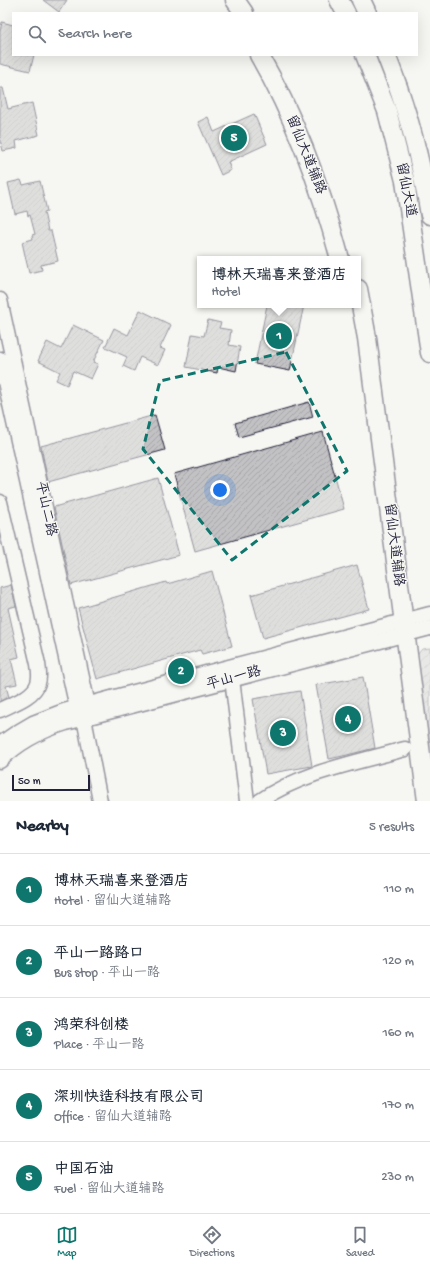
<!DOCTYPE html>
<html lang="en">
<head>
<meta charset="utf-8">
<style>
	:root { --surface:#fff; --page:#f2f2f3; --text:#1f2937; --muted:#747a83; --line:#e0e1e3; --accent:#0f766e }
	body { margin:0; font-family:"Gochi Hand","LXGW WenKai TC",sans-serif; background:var(--page); color:var(--text) }
	.scale { position:absolute; left:12px; bottom:10px; width:78px; box-sizing:border-box; padding-left:4px; border:2px solid #22223b; border-top:0; font-size:11px; line-height:14px; white-space:nowrap; color:#22223b; -webkit-text-stroke:3px #f6f6f2; paint-order:stroke }
	.you { position:absolute; left:220px; top:490px; width:14px; height:14px; margin:-10px; border:3px solid #fff; border-radius:50%; background:#1a73e8; box-shadow:0 0 0 6px #1a73e833 }
	.badge { display:grid; place-items:center; width:26px; height:26px; border-radius:50%; background:var(--accent); color:#fff; font-size:13px; font-weight:700 }
	.pin { position:absolute; translate:-50% -50%; border:2px solid #fff; box-shadow:0 1px 4px #0006 }
	.popup { position:absolute; left:197px; top:256px; width:164px; height:52px; box-sizing:border-box; display:grid; place-content:center; border-radius:0px; background:var(--surface); filter:drop-shadow(0 1px 3px #0005); font-size:13px; white-space:nowrap; color:var(--muted) }
	.popup b { font-size:15px; color:var(--text) }
	.popup::after { content:''; position:absolute; left:50%; top:100%; margin-left:-8px; border:8px solid transparent; border-top-color:var(--surface) }
	.list { margin:0; padding:0; list-style:none }
	h2 { display:flex; justify-content:space-between; align-items:center; height:52px; margin:0; padding:0 16px; font-size:17px }
	h2 small { font-size:13px; font-weight:400; color:var(--muted) }
	.list li { display:grid; grid-template-columns:26px 1fr auto; gap:12px; align-items:center; box-sizing:border-box; height:72px; padding:0 16px; border-top:1px solid var(--line) }
	.list b { display:block; font-size:15px; white-space:nowrap }
	.list p { margin:0; font-size:13px; white-space:nowrap; color:var(--muted) }
	.list em { font-size:13px; font-style:normal; color:var(--muted) }
	.icon { flex:none; width:22px; height:22px; fill:none; stroke:currentColor; stroke-width:2; stroke-linecap:round; stroke-linejoin:round }
	.map { position:relative; flex:none; width:430px; height:801px; overflow:hidden }
	.search { position:absolute; background:var(--surface); box-shadow:0 4px 16px #0002; left:12px; right:12px; top:12px; height:44px; display:flex; align-items:center; gap:10px; box-sizing:border-box; padding:0 14px; border-radius:0px; color:var(--muted); font-size:15px }
	.sheet { height:412px; background:var(--surface) }
	nav { display:flex; justify-content:space-around; align-items:center; box-sizing:border-box; height:56px; border-top:1px solid var(--line); background:var(--surface); font-size:11px; color:var(--muted) }
	nav a { display:grid; justify-items:center; gap:2px }
	nav .on { color:var(--accent) }
	.map>svg:first-child { display:block }
</style>
</head>
<body>
<div class="map">
<svg width="430" height="801" viewBox="0 0 430 801">
	<defs>
		<pattern id="garden-furrows" width="10" height="10" patternUnits="userSpaceOnUse"><rect width="10" height="10" fill="#d7d7d7"/><path d="M-1 1l2-2M0 10L10 0M9 11l2-2" fill="none" stroke="#b8b8b9"/></pattern>
		<pattern id="building-hatch" width="6" height="6" patternUnits="userSpaceOnUse"><rect width="6" height="6" fill="#c2c2c4"/><path d="M-1 1l2-2M0 6l6-6M5 7l2-2" fill="none" stroke="#a6a6a9"/></pattern>
	</defs>
	<rect width="100%" height="100%" fill="#f6f6f2"/>
	<filter id="ink" filterUnits="userSpaceOnUse"><feTurbulence type="fractalNoise" baseFrequency=".025" numOctaves="2"/><feDisplacementMap in="SourceGraphic" scale="8" xChannelSelector="R" yChannelSelector="G"/><feConvolveMatrix kernelMatrix="1 2 1 2 8 2 1 2 1" color-interpolation-filters="sRGB"/></filter>
	<g filter="url(#ink)">
		<polygon fill="url(#garden-furrows)" stroke="#7c7c89" points="430,648 430,749 417,655 422,649"/>
		<g fill="url(#building-hatch)" stroke="#22223b">
			<polygon points="43,0 67,0 59,12"/>
			<polygon points="2,22 13,25 13,55 34,55 30,71 0,64 0,32"/>
			<polygon points="0,88 3,88 8,109 32,103 39,135 16,141 17,148 3,151 1,143 0,143"/>
			<polygon points="254,114 267,144 228,162 231,170 221,175 198,122 208,117 214,132"/>
			<polygon points="21,180 23,185 40,181 47,211 44,212 48,231 51,231 58,261 41,265 42,270 29,273 22,242 33,239 32,235 35,234 30,215 28,216 27,211 15,214 8,183"/>
			<polygon points="267,305 304,305 290,371 255,364"/>
			<polygon points="140,310 171,325 160,348 165,350 158,365 140,357 134,371 123,366 127,357 105,347 114,328 128,335"/>
			<polygon points="208,320 221,323 219,328 231,330 229,345 240,347 236,371 218,367 217,373 186,367 192,334 204,336"/>
			<polygon points="73,325 104,340 93,362 98,364 91,379 73,371 67,385 56,380 60,372 38,361 47,342 61,349"/>
			<polygon points="309,402 313,417 239,437 235,423"/>
			<polygon points="155,415 165,450 48,482 41,446"/>
			<polygon points="323,432 344,509 195,551 174,474"/>
			<polygon points="158,478 179,555 71,585 54,507"/>
			<polygon points="357,565 369,609 263,638 251,595"/>
			<polygon points="212,571 232,646 202,654 200,650 97,679 78,608 166,582 167,584"/>
			<polygon points="11,585 16,606 8,608 19,657 11,659 17,684 6,686 9,697 0,701 0,588"/>
			<polygon points="363,677 375,748 343,756 329,759 316,685"/>
			<polygon points="300,691 312,766 266,774 253,699"/>
		</g>
		<g fill="none" stroke-linecap="round" stroke-linejoin="round">
			<defs>
				<g id="minor">
					<polyline points="0,300 88,705 85,714"/>
					<polyline points="0,359 77,708 84,718 100,801"/>
					<path d="M0,502L38,664C39,670 40,677 38,683C34,697 12,704 0,710"/>
					<polyline points="232,679 247,801"/>
					<polyline points="0,744 16,733 33,723 64,711 119,696 430,614"/>
					<path d="M0,761C19,742 40,731 66,723L430,628"/>
					<path d="M260,801C299,773 358,762 405,749"/>
				</g>
				<g id="major">
					<polyline points="235,0 244,13"/>
					<polyline points="339,0 346,13"/>
					<polyline points="361,0 367,13"/>
					<path d="M259,55C296,119 321,188 340,259"/>
					<polyline points="365,55 387,111 405,181 430,353"/>
					<path d="M386,55C407,107 421,160 430,215"/>
					<polyline points="358,289 367,338 427,801"/>
				</g>
			</defs>
			<use href="#minor" stroke="#22223b" stroke-width="17"/>
			<use href="#major" stroke="#22223b" stroke-width="21"/>
			<use href="#minor" stroke="#f6f6f2" stroke-width="14"/>
			<use href="#major" stroke="#f6f6f2" stroke-width="18"/>
		</g>
	</g>
	<path d="M0 0H430V801H0ZM286,352L347,471L232,560L143,449L160,381Z" fill="#f6f6f2" fill-opacity=".55" fill-rule="evenodd"/>
	<path fill="none" stroke="#0f766e" stroke-width="3" stroke-dasharray="8 5" stroke-linejoin="round" d="M286,352L347,471L232,560L143,449L160,381Z"/>
	<g text-anchor="middle" dominant-baseline="central" stroke-width="3" stroke-linejoin="round" paint-order="stroke">
		<g font-size="14" fill="#22223b" stroke="#f6f6f2">
			<text transform="translate(305 155) rotate(68)">留仙大道辅路</text>
			<text transform="translate(405 190) rotate(79)">留仙大道</text>
			<text transform="translate(45 509) rotate(78)">平山二路</text>
			<text transform="translate(393 545) rotate(83)">留仙大道辅路</text>
			<text transform="translate(234 679) rotate(-15)">平山一路</text>
		</g>
	</g>
</svg>
<div class="scale">50 m</div>
<div class="you"></div>
<div class="pin badge" style="left:279px;top:336px">1</div>
<div class="popup"><b>博林天瑞喜来登酒店</b>Hotel</div>
<div class="pin badge" style="left:181px;top:671px">2</div>
<div class="pin badge" style="left:283px;top:733px">3</div>
<div class="pin badge" style="left:348px;top:719px">4</div>
<div class="pin badge" style="left:234px;top:138px">5</div>
<div class="search"><svg class="icon" aria-label="search" viewBox="0 0 24 24"><circle cx="10" cy="10" r="6"/><path d="M15 15l6 6"/></svg>Search here</div>
</div>
<section class="sheet">
<h2>Nearby<small>5 results</small></h2>
<ul class="list">
<li><span class="badge">1</span><div><b>博林天瑞喜来登酒店</b><p>Hotel · 留仙大道辅路</p></div><em>110 m</em></li>
<li><span class="badge">2</span><div><b>平山一路路口</b><p>Bus stop · 平山一路</p></div><em>120 m</em></li>
<li><span class="badge">3</span><div><b>鸿荣科创楼</b><p>Place · 平山一路</p></div><em>160 m</em></li>
<li><span class="badge">4</span><div><b>深圳快造科技有限公司</b><p>Office · 留仙大道辅路</p></div><em>170 m</em></li>
<li><span class="badge">5</span><div><b>中国石油</b><p>Fuel · 留仙大道辅路</p></div><em>230 m</em></li>
</ul>
</section>
<nav>
<a class="on"><svg class="icon" aria-label="map" viewBox="0 0 24 24"><path d="M3 6l6-2 6 2 6-2v14l-6 2-6-2-6 2zM9 4v14M15 6v14"/></svg>Map</a>
<a><svg class="icon" aria-label="directions" viewBox="0 0 24 24"><path d="M12 3l9 9-9 9-9-9zM9 14v-3h6M13 9l2 2-2 2"/></svg>Directions</a>
<a><svg class="icon" aria-label="saved" viewBox="0 0 24 24"><path d="M7 4h10v16l-5-4-5 4z"/></svg>Saved</a>
</nav>
</body>
</html>
